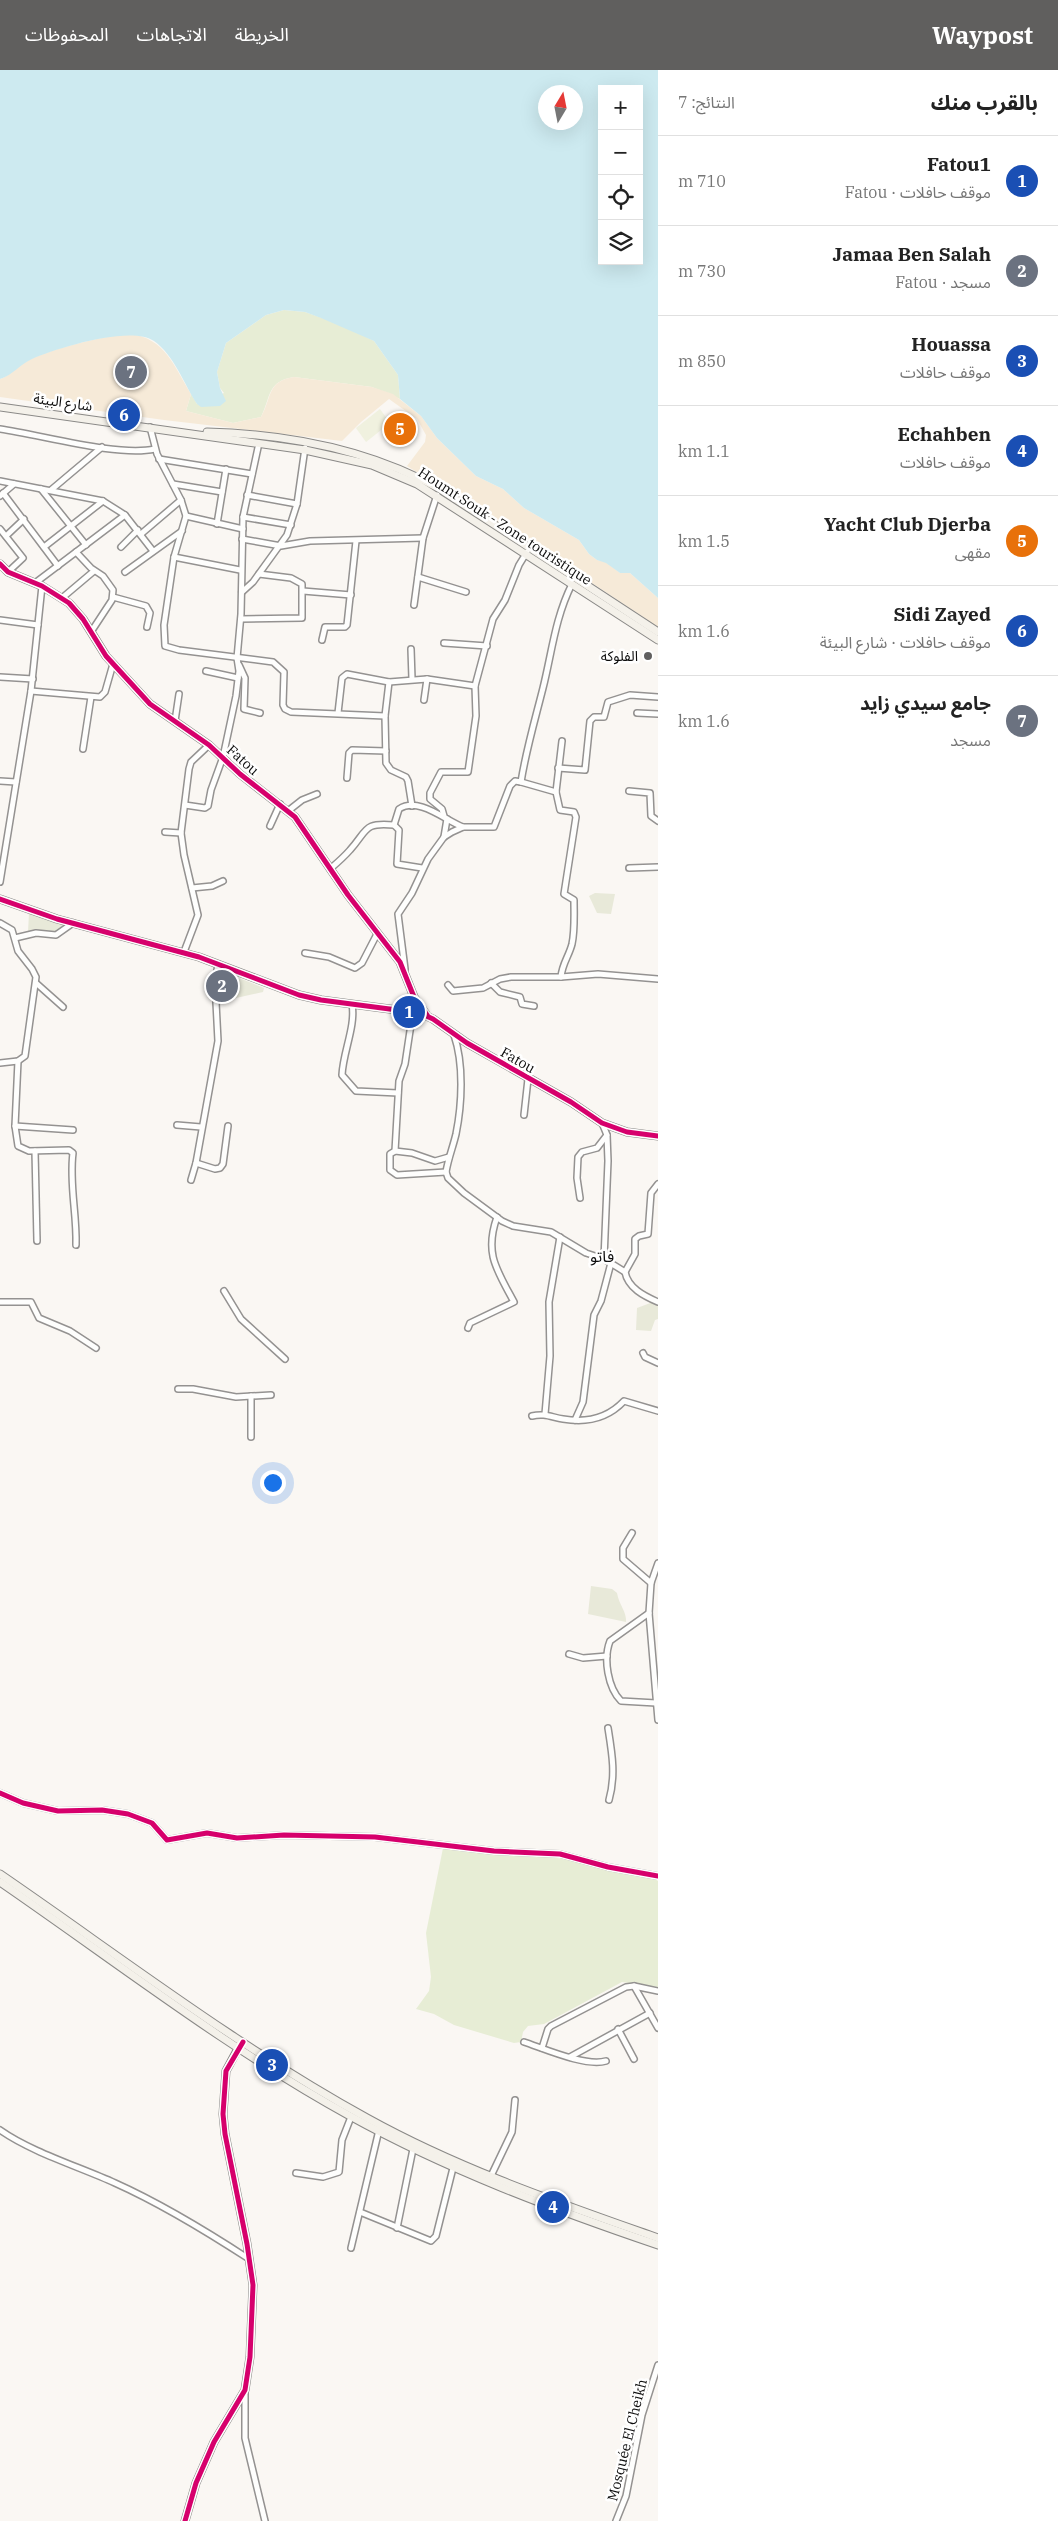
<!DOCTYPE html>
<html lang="ar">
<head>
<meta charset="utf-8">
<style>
	:root { --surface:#fff; --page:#f2f2f2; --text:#222; --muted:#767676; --line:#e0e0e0; --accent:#605f5e }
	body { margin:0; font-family:"IBM Plex Serif","Noto Sans Arabic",serif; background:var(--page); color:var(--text); direction:rtl }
	.controls { position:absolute; right:15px; top:15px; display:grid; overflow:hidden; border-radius:0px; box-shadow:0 5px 20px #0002 }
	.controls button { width:45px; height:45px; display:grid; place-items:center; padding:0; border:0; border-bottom:1px solid var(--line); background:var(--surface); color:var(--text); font:25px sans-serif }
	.compass { position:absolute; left:538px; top:15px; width:45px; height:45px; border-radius:50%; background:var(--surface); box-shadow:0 5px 20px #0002; rotate:10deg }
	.you { position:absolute; left:272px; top:1412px; width:18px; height:18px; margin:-12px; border:4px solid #fff; border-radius:50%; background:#1a73e8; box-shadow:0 0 0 8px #1a73e833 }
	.badge { display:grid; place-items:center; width:32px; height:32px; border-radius:50%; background:var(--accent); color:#fff; font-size:16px; font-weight:700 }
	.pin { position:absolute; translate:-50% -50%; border:2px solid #fff; box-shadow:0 1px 5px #0006 }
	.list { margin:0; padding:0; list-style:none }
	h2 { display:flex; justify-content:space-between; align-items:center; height:65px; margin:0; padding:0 20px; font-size:21px }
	h2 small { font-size:16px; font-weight:400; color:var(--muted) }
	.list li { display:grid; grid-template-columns:32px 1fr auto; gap:15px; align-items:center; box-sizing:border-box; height:90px; padding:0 20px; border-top:1px solid var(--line) }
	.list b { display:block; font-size:19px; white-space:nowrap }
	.list p { margin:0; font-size:16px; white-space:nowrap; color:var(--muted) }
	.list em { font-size:16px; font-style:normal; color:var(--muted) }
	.icon { flex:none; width:28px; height:28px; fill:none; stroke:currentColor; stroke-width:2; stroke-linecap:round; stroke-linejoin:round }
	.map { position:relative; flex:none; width:658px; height:2451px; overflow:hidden; direction:ltr }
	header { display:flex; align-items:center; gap:30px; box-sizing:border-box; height:70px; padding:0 25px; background:var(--accent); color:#fff }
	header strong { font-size:24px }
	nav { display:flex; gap:28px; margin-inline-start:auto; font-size:18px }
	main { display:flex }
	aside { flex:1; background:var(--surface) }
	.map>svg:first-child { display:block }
</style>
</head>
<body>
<header>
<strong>Waypost</strong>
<nav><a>الخريطة</a><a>الاتجاهات</a><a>المحفوظات</a></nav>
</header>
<main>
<aside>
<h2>بالقرب منك<small>النتائج: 7</small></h2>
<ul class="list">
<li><span class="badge" style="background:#1a4fb4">1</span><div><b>Fatou1</b><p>موقف حافلات · Fatou</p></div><em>710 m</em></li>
<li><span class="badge" style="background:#6b7280">2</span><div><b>Jamaa Ben Salah</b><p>مسجد · Fatou</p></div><em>730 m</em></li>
<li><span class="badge" style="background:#1a4fb4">3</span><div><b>Houassa</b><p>موقف حافلات</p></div><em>850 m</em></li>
<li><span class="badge" style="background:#1a4fb4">4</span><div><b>Echahben</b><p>موقف حافلات</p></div><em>1.1 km</em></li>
<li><span class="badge" style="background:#e8710a">5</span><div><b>Yacht Club Djerba</b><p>مقهى</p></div><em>1.5 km</em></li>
<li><span class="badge" style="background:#1a4fb4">6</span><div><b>Sidi Zayed</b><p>موقف حافلات · شارع البيئة</p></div><em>1.6 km</em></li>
<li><span class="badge" style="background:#6b7280">7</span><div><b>جامع سيدي زايد</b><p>مسجد</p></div><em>1.6 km</em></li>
</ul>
</aside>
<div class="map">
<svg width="658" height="2451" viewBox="0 0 658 2451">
	<rect width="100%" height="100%" fill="#faf7f3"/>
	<g fill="#e7edd5">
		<path d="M284,240L305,242L345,256L374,271L398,305L400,329L372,317L294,307C267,311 271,327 261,347L233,353L186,341L191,324L197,334L224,323L220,318L217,302L226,273L266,245Z"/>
		<polygon points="443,1778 568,1789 655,1809 658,1811 658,1917 622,1912 544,1954 528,1956 523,1962 521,1972 514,1973 454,1955 434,1944 416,1939 429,1921 431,1907 426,1863"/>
	</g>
	<path fill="#f6ead8" d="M130,264C165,268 174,296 191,324L186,341L233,353L261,347C272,327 267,311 294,307L372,317L393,324L421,346L437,368L476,406L503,419L524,438L579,470L589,484L597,490L606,492L620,503H630L658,528V557L556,489L407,396L425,372L426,365L417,349L389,329L361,352L342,371L164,350L0,327V309C10,306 13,299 22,294C40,281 106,265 130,264Z"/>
	<g fill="#e8e9d9">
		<polygon points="595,823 615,824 611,844 597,843 589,826"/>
		<polygon points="29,843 68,855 62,862 28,862"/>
		<polygon points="239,908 264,918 263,922 236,928"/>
		<polygon points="653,1232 658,1234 658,1249 655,1250 651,1261 636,1260 637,1238"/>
		<path d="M591,1516L612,1519L617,1523C619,1535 627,1542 626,1552L588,1544Z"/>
	</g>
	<polygon fill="#f0f1df" points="380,339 390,353 366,372 356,358"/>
	<path fill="#cdeaf0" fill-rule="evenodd" d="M0,0H658V528L630,503H620L606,493L597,490L589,484L579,470L524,438L503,419L476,406L437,368L421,346L400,329L398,305L374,271L321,248L305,242L284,240L266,245L226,273L217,302L220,318L226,331L220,336L201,337L197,334C184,314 174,285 154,271C131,255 57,278 32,289C20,294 13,305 0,309ZM602,19H639V191H602ZM576,22V52H546V22Z"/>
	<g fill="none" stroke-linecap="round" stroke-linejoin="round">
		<defs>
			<g id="street">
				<polyline points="150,357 157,384 181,430 186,446 174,487 164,555 165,576 179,580 273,592 284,602 283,635 285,639 291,642 385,646"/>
				<path d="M0,359C42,365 117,387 155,379"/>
				<polyline points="159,389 252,404"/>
				<polyline points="0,411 103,431 125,445 153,481"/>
				<polyline points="173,414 222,422"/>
				<polyline points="41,419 86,475"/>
				<polyline points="51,420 102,377"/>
				<polyline points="3,423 58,496"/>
				<polyline points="247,425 297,434"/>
				<polyline points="0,426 14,414"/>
				<polyline points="186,446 243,459"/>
				<polyline points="243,447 291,455"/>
				<polyline points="217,454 226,399"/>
				<polyline points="0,459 23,488 8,502"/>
				<polyline points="141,464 181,430"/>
				<polyline points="6,466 24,449"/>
				<polyline points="242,469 281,476 310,471 423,468"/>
				<polyline points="44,477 103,431"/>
				<polyline points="121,477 138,460"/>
				<polyline points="76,482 91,498 103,506 113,520 112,530 91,562"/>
				<polyline points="174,487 240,500"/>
				<polyline points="125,502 182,461"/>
				<polyline points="418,507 466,522"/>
				<polyline points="35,513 125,445"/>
				<polyline points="303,521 351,525"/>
				<polyline points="242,522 253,512 287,465 297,434 305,378"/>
				<polyline points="113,527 146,536 150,543 147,557"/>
				<polyline points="62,528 94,501"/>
				<polyline points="414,535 423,468 437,425"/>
				<polyline points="241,549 302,548 302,514 291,508 259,504"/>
				<polyline points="0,550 38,555"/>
				<polyline points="322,570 325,557 345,557 347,555 356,471"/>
				<polyline points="444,573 487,576"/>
				<polyline points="411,579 412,609"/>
				<polyline points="239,595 245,608 244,639 260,643"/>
				<polyline points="206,601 238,608"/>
				<polyline points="0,607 33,609"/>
				<polyline points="389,612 385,646 386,693 391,700 406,707 408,711 412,736"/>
				<polyline points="31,621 100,627 105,622 113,594"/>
				<polyline points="424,630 427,609"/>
				<polyline points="338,643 342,608 347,604 389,612 427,609 475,616"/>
				<polyline points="637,643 658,644"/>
				<polyline points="175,651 179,624"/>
				<polyline points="83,679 91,627"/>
				<polyline points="558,698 585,700 590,651 594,647 604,647 608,632 630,625 658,627"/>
				<polyline points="347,708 349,683 352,680 386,681"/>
				<polyline points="0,711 16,712"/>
				<polyline points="521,712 556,722"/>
				<polyline points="629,721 650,723 651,746 658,751"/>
				<polyline points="185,735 205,738 208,736 211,720 223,687 236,626 239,601 237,588 241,544 243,447 259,373"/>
				<polyline points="288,741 302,730 317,724"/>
				<polyline points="444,746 442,739 430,729 430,723 441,702 468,702 476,646 475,616 493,549 505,530 519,495 527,482"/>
				<path d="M394,755L399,739C419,726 446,751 463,757"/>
				<polyline points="270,756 280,734"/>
				<polyline points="165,762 181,763"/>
				<polyline points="444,767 447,749"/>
				<polyline points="629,798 658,797"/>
				<path d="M330,799C337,793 344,787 350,780C368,760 363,752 394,755L399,760L397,794L422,798"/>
				<polyline points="0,812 31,621 42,516"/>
				<polyline points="192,818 212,816 223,811"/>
				<polyline points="0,853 12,860 18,881 32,899 36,907 25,986 18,991 0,993"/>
				<polyline points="15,868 36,863 56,865 73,853"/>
				<polyline points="184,882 198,845 184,785 181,763 189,699 191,692 209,675"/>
				<polyline points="305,883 329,887 355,898 362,893 377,864"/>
				<path d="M405,899L398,844L412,823L428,789L444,767L452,762L463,757H494L510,716L515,711L521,712C526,680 535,650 543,618C552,582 555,548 572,514"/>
				<path d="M561,907C562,894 569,886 572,874C575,860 574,844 574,830L564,824L576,747L574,742L560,740L556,722L562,671"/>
				<polyline points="36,913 63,937"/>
				<polyline points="491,913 500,922 520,927 522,934 534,936"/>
				<polyline points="448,915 453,921 483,918 500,909 511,907 561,907 598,904 658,909"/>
				<path d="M352,934C356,956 343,982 342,1005L356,1021L398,1023"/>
				<polyline points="413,941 405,994 399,1011 395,1081 390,1084 390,1100 397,1105 446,1102"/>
				<path d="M454,965C464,994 462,1034 456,1064C453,1077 448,1089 446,1102L448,1108L464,1123L502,1151L513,1156L551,1162L586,1183L604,1189L625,1202"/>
				<path d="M18,991L15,1056L18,1076L29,1081L69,1080L73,1083C69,1114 77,1144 76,1175"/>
				<polyline points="524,1045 528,1009"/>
				<polyline points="177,1055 201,1057"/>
				<polyline points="15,1056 73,1060"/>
				<polyline points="35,1081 37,1171"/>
				<polyline points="395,1081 412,1083 435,1091 449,1087"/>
				<polyline points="196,1093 215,1099 220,1098 223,1094 228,1056"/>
				<polyline points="191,1110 196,1093 218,971 215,913 218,894"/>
				<path d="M658,1114L651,1123L648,1164L639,1166L635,1169V1184L625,1202C628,1218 644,1226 658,1232"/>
				<polyline points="580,1128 577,1108 578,1087 582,1082 597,1078 607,1065 602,1053"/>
				<polyline points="604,1189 608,1091 607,1065"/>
				<polyline points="224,1221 241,1249 285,1289"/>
				<polyline points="0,1232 31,1232 39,1248 70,1261 96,1278"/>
				<path d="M468,1258L470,1253L514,1232C497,1200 484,1184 497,1147"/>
				<polyline points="643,1283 645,1287 658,1293"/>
				<polyline points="178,1319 193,1319 236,1327 271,1325"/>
				<polyline points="251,1326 251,1367"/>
				<polyline points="545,1344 550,1286 549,1232 560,1167"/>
				<path d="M532,1346C544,1343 551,1347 563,1349C586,1353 607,1349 624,1331L658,1341"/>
				<polyline points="575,1350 583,1332 594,1245 601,1231 611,1193"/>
				<polyline points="632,1463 623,1478 623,1489 651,1513"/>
				<polyline points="658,1493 651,1513 649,1543 658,1650"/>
				<path d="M649,1543L610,1571C603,1589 608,1618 621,1631L656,1633"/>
				<polyline points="569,1584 583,1588 607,1586"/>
				<path d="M608,1658C612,1683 616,1705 609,1730"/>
				<polyline points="0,1723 23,1733 58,1741 102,1740 128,1744 152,1753 167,1770 207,1763 237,1768 284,1765 375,1767 494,1781 560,1784 608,1797 658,1806"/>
				<polyline points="634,1916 658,1958"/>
				<polyline points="618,1959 634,1989"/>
				<path d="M524,1972C545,1979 586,1997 606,1991"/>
				<polyline points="542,1978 548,1959 551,1956 626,1917 634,1916 658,1921"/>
				<polyline points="570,1987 650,1943"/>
				<path d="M0,2060C31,2082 80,2097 115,2113C162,2134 206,2161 249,2189"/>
				<polyline points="296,2103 323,2107 339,2102 342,2070 351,2047"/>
				<polyline points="490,2108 512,2062 515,2030"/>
				<polyline points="360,2142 431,2171 436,2166 453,2098"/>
				<polyline points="397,2158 413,2079"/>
				<polyline points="351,2178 379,2060"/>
				<polyline points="245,2321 245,2368 265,2451"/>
				<polyline points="616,2451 626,2426 642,2345 658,2295"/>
			</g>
			<g id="secondary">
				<polyline points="0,337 305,380 372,395 417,414 658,570"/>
				<path d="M207,362C287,364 370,380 440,419L658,562"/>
				<polyline points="0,494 8,502 42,516 69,533 83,549 106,586 150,634 209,675 240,704 295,747 348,825 400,892 414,927 426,944"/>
				<polyline points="0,829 57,849 199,887 299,925 321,930 420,943 433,949 467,973 571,1032 602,1053 627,1062 658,1066"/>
				<path d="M0,1804C121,1887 238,1977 367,2048C459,2099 559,2133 658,2168"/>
				<path d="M0,1812C115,1891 228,1979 350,2046C448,2100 552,2139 658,2175"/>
				<polyline points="185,2451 196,2413 214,2372 245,2320 250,2287 253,2215 247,2174 225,2064 223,2044 226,2001 240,1975"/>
			</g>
		</defs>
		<use href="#street" stroke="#949291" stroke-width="8"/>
		<use href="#secondary" stroke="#8a8987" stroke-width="9"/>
		<use href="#street" stroke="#fefefd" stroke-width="5"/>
		<use href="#secondary" stroke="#f4f1ea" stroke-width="7"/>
		<defs>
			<g id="cycleway">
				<polyline points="0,494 8,502 42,516 69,533 83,549 106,586 150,634 209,675 240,704 295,747 348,825 400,892 414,927 427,945"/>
				<polyline points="0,829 57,849 199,887 299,925 321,930 420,943 433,949 467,973 571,1032 602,1053 627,1062 658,1066"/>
				<polyline points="0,1723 23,1733 58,1741 102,1740 128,1744 152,1753 167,1770 207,1763 237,1768 284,1765 375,1767 494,1781 560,1784 608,1797 658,1806"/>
				<polyline points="185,2451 196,2413 214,2372 245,2320 250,2287 253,2215 247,2174 225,2064 223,2044 226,2001 243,1972"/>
			</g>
		</defs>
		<use href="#cycleway" stroke="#fff" stroke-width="8"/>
		<use href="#cycleway" stroke="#d6006c" stroke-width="5"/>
	</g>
	<circle fill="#605f5e" stroke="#fff" stroke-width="2" cx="648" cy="586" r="5"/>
	<g text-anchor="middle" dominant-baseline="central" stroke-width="5" stroke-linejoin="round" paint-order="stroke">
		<g font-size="14" fill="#0d0d0d" stroke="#fff">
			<text transform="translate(63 332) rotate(8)">شارع البيئة</text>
			<text transform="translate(505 456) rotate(33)">Houmt Souk - Zone touristique</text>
			<text transform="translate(243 690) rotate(42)">Fatou</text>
			<text transform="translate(518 990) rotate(30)">Fatou</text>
			<text transform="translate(627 2370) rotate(-76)">Mosquée El Cheikh</text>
		</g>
		<g font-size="14" fill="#0d0d0d" stroke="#fff" text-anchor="end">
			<text x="638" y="586">الفلوكة</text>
		</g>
		<g font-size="16" fill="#0d0d0d" stroke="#fff">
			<text x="602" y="1186">فاتو</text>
		</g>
	</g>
</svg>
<div class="controls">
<button>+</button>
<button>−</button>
<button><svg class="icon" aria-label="locate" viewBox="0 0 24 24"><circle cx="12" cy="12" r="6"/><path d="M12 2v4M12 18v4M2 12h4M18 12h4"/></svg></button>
<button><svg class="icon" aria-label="layers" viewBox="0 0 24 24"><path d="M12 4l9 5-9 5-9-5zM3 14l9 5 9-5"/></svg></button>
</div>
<svg class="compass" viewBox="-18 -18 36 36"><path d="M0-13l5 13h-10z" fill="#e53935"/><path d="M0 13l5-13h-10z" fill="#767676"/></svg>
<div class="you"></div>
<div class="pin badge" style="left:409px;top:942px;background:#1a4fb4">1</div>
<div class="pin badge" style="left:222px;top:916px;background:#6b7280">2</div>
<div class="pin badge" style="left:272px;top:1995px;background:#1a4fb4">3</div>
<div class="pin badge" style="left:553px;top:2137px;background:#1a4fb4">4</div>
<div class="pin badge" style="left:400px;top:359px;background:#e8710a">5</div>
<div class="pin badge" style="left:124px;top:345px;background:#1a4fb4">6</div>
<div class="pin badge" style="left:131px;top:302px;background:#6b7280">7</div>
</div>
</main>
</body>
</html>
